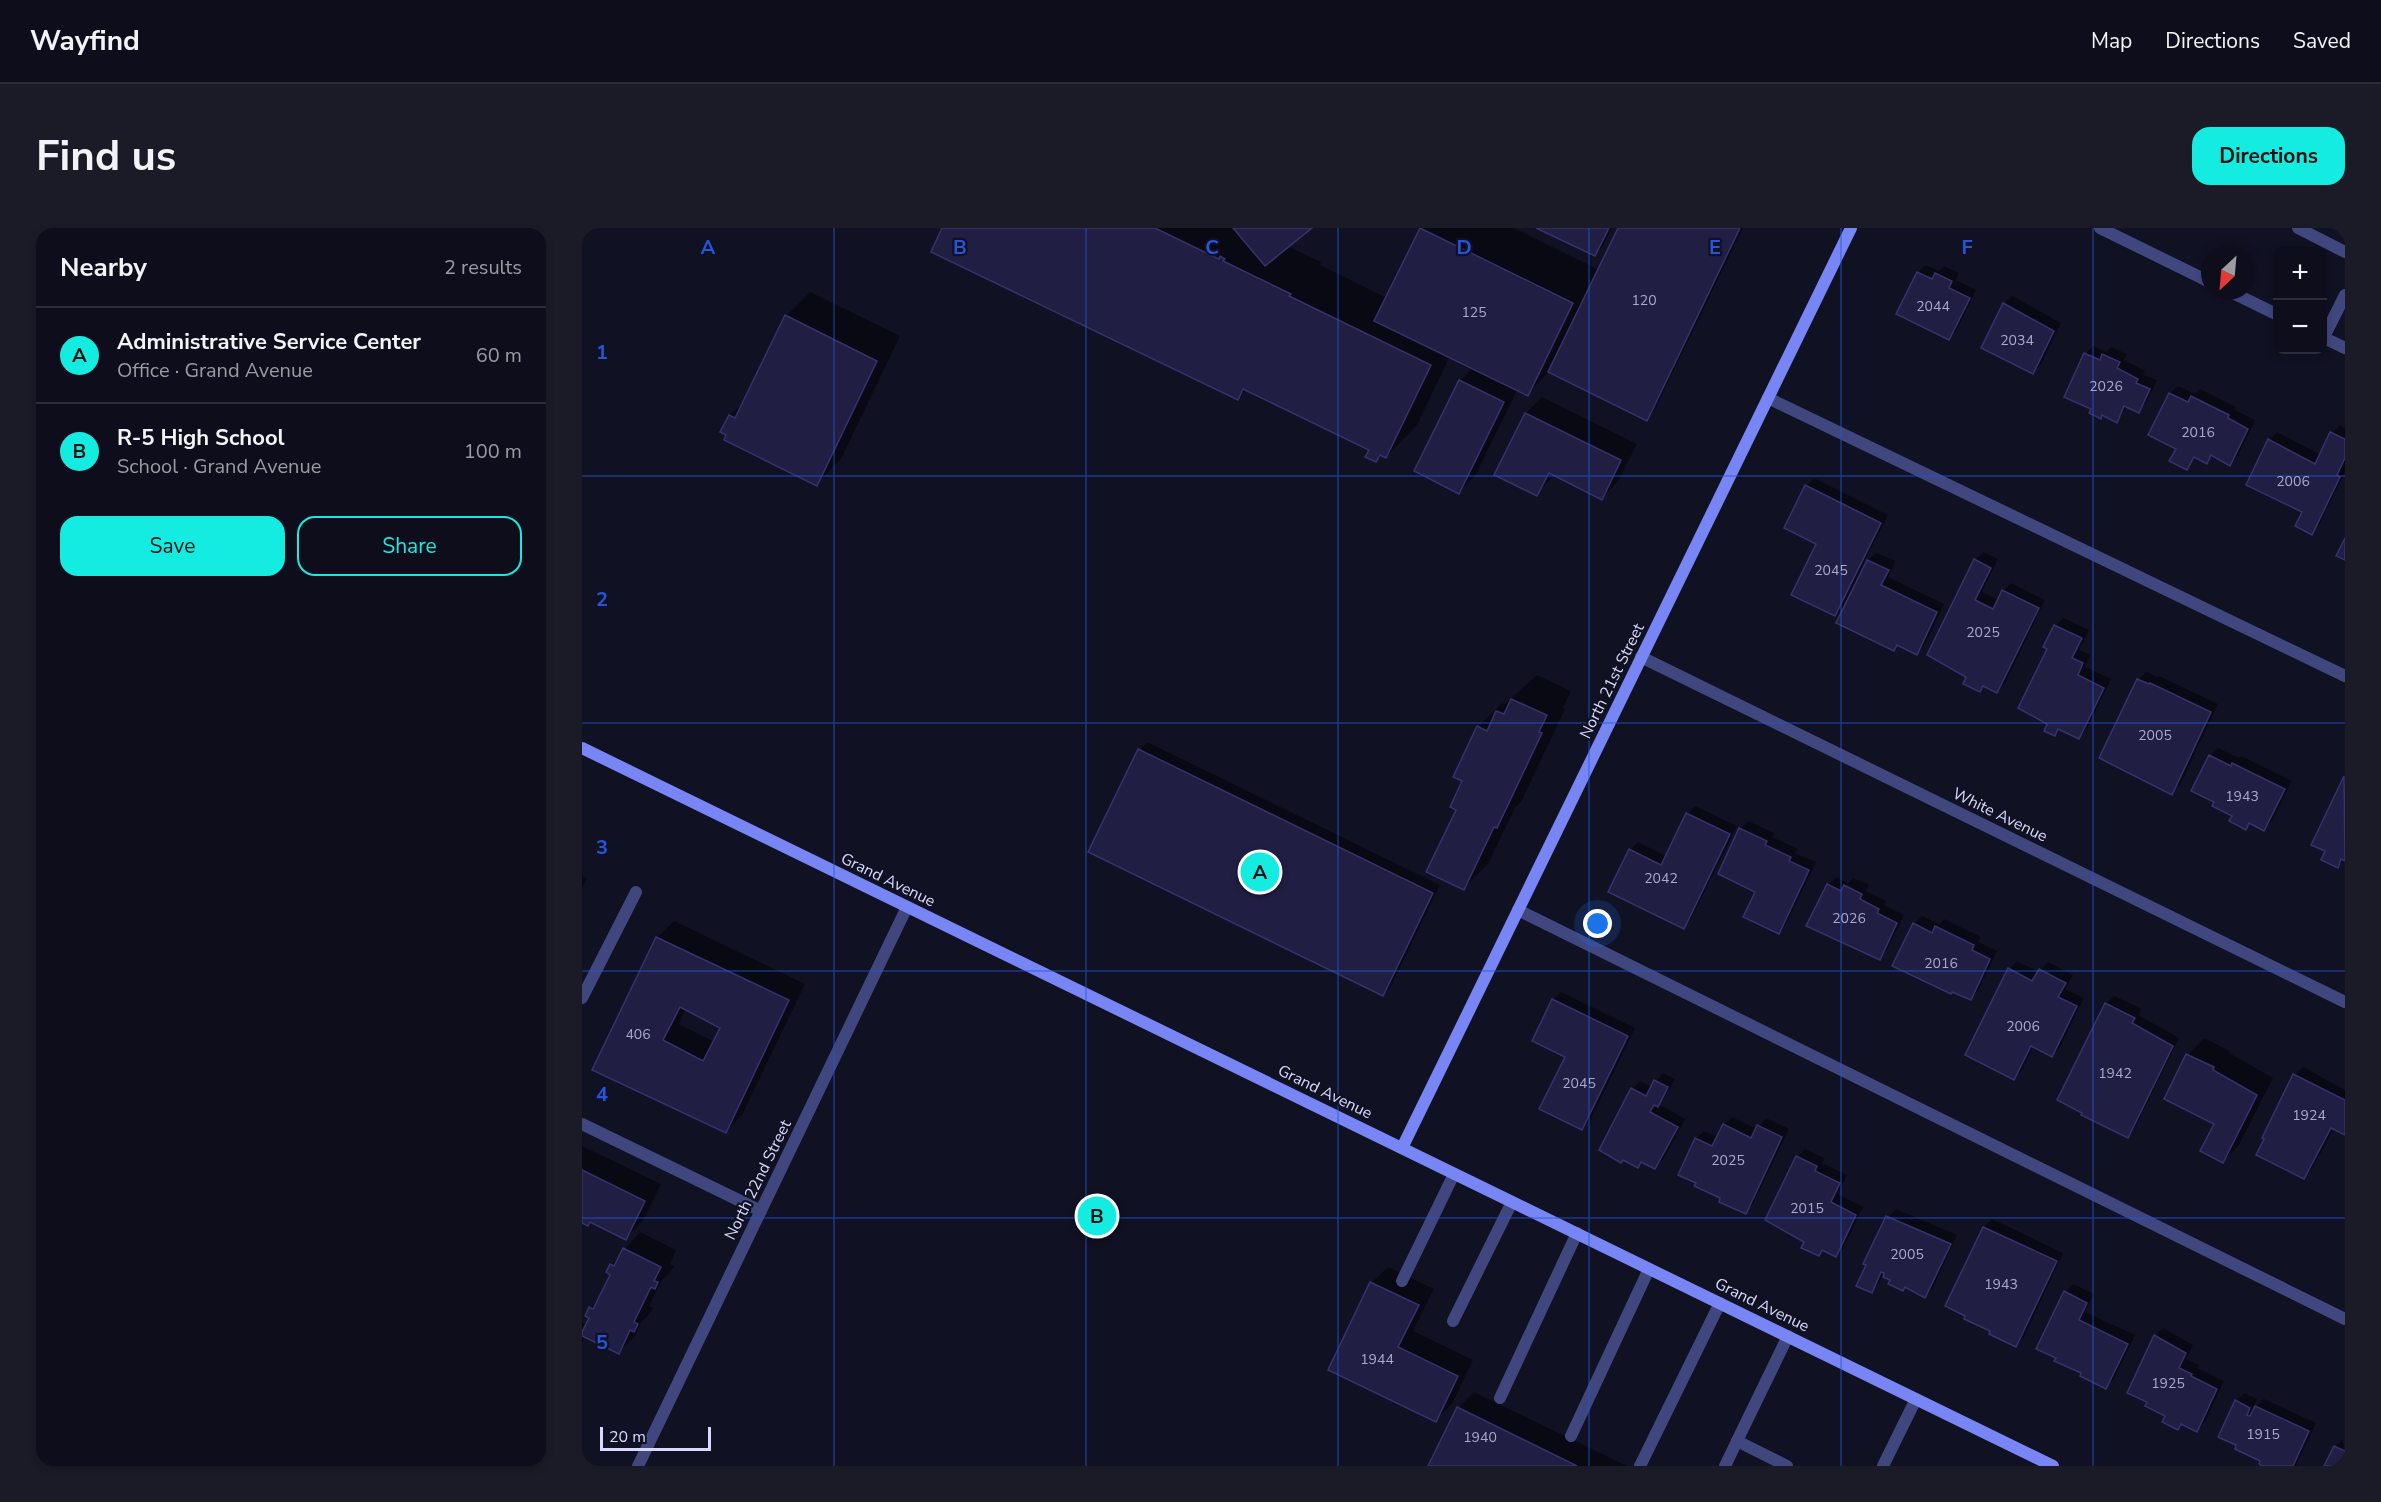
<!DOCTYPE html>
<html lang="en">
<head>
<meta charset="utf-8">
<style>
	:root { --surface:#0d0d1b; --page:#1b1b28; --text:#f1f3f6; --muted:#9a9ca3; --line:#2d2d3a; --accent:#14ece2 }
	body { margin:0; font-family:"Nunito Sans",sans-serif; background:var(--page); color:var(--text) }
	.controls { position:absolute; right:18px; top:18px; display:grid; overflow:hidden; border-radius:12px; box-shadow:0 3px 9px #0003 }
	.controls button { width:54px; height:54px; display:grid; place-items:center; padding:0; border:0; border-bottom:2px solid var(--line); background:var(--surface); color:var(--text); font:30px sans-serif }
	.compass { position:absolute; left:1619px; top:18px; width:54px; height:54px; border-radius:50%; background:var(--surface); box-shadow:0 3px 9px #0003; rotate:206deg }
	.scale { position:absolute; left:18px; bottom:15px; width:111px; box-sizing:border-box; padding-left:6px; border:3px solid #d8d9fc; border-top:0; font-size:16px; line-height:21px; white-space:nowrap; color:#d8d9fc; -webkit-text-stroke:4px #111124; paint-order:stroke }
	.you { position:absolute; left:1016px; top:696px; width:21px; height:21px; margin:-15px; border:4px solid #fff; border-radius:50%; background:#1a73e8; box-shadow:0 0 0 9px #1a73e833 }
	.badge { display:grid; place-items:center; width:39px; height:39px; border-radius:50%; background:var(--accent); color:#111; font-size:20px; font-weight:700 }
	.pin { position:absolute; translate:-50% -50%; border:3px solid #fff; box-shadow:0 2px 6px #0006 }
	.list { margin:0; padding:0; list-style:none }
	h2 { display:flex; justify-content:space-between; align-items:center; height:78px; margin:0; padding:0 24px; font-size:26px }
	h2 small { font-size:20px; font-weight:400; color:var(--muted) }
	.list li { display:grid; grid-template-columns:39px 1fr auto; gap:18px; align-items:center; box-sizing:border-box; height:96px; padding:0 24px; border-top:2px solid var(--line) }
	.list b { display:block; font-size:22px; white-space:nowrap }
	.list p { margin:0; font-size:20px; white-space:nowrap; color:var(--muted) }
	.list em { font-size:20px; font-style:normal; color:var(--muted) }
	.actions { display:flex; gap:12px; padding:18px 24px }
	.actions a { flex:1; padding:14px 0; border:2px solid var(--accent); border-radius:18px; text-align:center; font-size:21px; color:var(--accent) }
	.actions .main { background:var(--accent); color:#111 }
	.map { position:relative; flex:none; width:1763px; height:1238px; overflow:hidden; border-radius:18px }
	header { display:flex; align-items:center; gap:36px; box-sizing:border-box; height:84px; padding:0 30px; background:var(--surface); border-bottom:2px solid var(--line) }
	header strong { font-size:28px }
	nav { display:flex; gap:33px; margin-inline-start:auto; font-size:21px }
	.intro { display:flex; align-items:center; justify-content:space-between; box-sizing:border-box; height:144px; padding:0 36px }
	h1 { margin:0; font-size:42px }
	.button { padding:15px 27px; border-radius:18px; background:var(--accent); color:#111; font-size:21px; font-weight:700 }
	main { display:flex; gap:36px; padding:0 36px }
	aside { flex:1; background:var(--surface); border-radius:18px; box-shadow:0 3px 9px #0003 }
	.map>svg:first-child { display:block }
</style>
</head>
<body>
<header>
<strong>Wayfind</strong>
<nav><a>Map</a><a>Directions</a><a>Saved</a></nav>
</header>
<div class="intro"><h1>Find us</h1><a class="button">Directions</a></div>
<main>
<aside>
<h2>Nearby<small>2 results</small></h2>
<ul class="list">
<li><span class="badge">A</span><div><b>Administrative Service Center</b><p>Office · Grand Avenue</p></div><em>60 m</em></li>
<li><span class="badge">B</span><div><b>R-5 High School</b><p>School · Grand Avenue</p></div><em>100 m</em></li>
</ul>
<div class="actions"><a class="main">Save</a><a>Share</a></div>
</aside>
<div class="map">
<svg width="1763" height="1238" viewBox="0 0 1763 1238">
	<rect width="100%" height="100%" fill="#111124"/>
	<g fill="#0007" fill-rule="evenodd">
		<polygon points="362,0 727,0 705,18 739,34 738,37 805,70 840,0 932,0 1017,42 1037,0 1161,0 1072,183 1064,191 967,144 945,166 936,161 893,248 877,264 878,153 891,139 868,128 835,197 804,229 800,227 794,233 789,221 665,161 655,171"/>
		<polygon points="958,0 1030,0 1021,18 1013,26"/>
		<polygon points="1344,37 1357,43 1362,38 1377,45 1374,52 1394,62 1375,102 1367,110 1316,85 1336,44"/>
		<polygon points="228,64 318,108 259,231 234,256 140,204 148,187 163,173 204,88"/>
		<polygon points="1430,68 1479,95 1459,136 1451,144 1401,120 1422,76"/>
		<polygon points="1511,118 1524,124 1529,119 1545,126 1542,132 1563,143 1561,147 1575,152 1564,175 1556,183 1546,178 1535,193 1521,186 1518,189 1511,180 1504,126"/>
		<polygon points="1596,158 1613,166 1618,161 1654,179 1653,182 1673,192 1656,228 1648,236 1631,227 1625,234 1614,229 1605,240 1596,220 1568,206 1588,165"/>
		<polygon points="960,169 1055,216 1036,253 1020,270 973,246 955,266 914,246 944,185"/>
		<polygon points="1758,197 1763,200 1763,244 1737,297 1730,305 1722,283 1666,256 1687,212 1695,204 1739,227 1750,205"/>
		<polygon points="1232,250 1306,287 1281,336 1294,325 1314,333 1306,349 1362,376 1343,417 1335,425 1317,416 1312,421 1268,364 1261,379 1253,387 1224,258"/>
		<polygon points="1401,324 1416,331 1400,364 1417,372 1421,363 1429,355 1463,372 1423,455 1415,463 1403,457 1398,462 1386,448 1393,332"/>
		<polygon points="1481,390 1507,402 1497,422 1508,427 1503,439 1529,451 1504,502 1496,510 1478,501 1473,506 1467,495 1467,420 1473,398"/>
		<polygon points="1564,444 1576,449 1577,448 1636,476 1598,557 1590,565 1556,452"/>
		<polygon points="955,447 989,463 981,480 983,481 939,574 933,580 906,636 882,660 876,581 896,499 920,475 923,476"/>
		<polygon points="565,514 858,657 809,758 801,766 557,522"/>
		<polygon points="1636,520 1657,530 1659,528 1710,553 1690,593 1682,601 1669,594 1663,600 1652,587 1634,573 1628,528"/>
		<polygon points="1763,549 1763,631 1755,639 1745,623 1731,617"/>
		<polygon points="1113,578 1155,598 1109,691 1101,699 1048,622 1056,614 1084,628 1105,586"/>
		<polygon points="1166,593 1192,605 1190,609 1216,621 1213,625 1234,634 1204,696 1196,704 1175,663 1158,601"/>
		<polygon points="0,647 5,650 0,661"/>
		<polygon points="1254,649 1266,655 1271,650 1287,657 1284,663 1304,673 1302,677 1322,687 1305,722 1297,730 1246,657"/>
		<polygon points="1340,688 1357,696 1362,691 1399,709 1396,714 1415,723 1396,763 1388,771 1332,696"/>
		<path d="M92,693L223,756L160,887L143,904L12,841L75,710ZM104,781L140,799L133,814L97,796Z"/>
		<polygon points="1435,733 1457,744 1466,734 1491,747 1483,761 1502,770 1478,819 1470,827 1452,817 1440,842 1432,850 1427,741"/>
		<polygon points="979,764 1053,800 1008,893 1000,900 971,772"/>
		<polygon points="1532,768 1560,781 1556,787 1597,810 1553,900 1546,908 1524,776"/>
		<polygon points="1622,810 1648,823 1647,825 1691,850 1657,917 1641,933 1634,895 1584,871 1606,827"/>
		<polygon points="1721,839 1763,862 1763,905 1752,900 1730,941 1722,949 1682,909 1713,847"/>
		<polygon points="1081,845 1093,851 1083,869 1076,876 1103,891 1081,932 1073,939 1061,933 1056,938 1050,861 1058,853 1070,859"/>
		<polygon points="1150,889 1175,901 1184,890 1207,901 1171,976 1163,984 1140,969 1114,911 1122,903 1136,909 1142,897"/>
		<polygon points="0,918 79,956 61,993 44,1010 9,993 6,997 0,994"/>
		<polygon points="1223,921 1242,930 1240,935 1265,947 1256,966 1281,979 1261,1020 1253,1027 1241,1022 1236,1027 1224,1014 1215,929"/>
		<polygon points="1314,981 1375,1007 1351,1060 1343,1068 1301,1047 1297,1055 1289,1063 1286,1036 1283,1035 1306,989"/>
		<polygon points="1410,991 1481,1025 1442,1109 1434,1117 1385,1087 1365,1078 1402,999"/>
		<polygon points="58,1004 94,1022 88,1036 92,1038 89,1043 80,1052 67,1078 71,1080 68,1085 59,1095 53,1108 36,1124 3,1108 0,1115 0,1094 5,1097 9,1089 8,1080 18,1069 30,1046 29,1037"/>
		<polygon points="806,1039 852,1061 831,1103 891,1132 870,1176 853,1192 748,1142 789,1055"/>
		<polygon points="1491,1056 1512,1066 1503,1084 1553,1107 1532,1151 1524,1159 1483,1064"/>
		<polygon points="1581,1100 1611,1117 1604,1131 1617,1137 1615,1140 1642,1153 1623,1194 1615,1202 1601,1195 1596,1200 1584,1187 1573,1108"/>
		<polygon points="892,1164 1045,1238 848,1238 876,1180"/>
		<polygon points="1662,1165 1675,1171 1671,1181 1682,1171 1734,1195 1714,1238 1684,1238 1656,1216 1654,1173"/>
		<polygon points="1761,1211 1763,1238 1743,1238 1753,1219"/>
	</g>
	<g fill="#211e44" stroke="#36326e" stroke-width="1.5" fill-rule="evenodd">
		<polygon points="360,0 573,0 637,31 638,28 643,31 641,33 709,66 707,68 849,137 804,230 798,227 794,234 783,229 787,222 661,161 656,172 349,24"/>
		<polygon points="651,0 730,0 683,38"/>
		<polygon points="838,0 991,75 946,168 792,93"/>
		<polygon points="954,0 1027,0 1013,28"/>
		<polygon points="1036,0 1158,0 1065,193 966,144"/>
		<polygon points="1335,44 1350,51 1353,45 1370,53 1367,60 1388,70 1367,112 1314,86"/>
		<polygon points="1421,75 1472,103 1451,146 1399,120"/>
		<polygon points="203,87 295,133 235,258 142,212 144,207 138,204 147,187 153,190"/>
		<polygon points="1502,125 1518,132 1520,126 1538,134 1535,140 1556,151 1554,155 1568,161 1557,185 1542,178 1535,195 1520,187 1519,191 1507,185 1509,181 1482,169"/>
		<polygon points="877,152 922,174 877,266 832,243"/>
		<polygon points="1587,165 1606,174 1609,168 1647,187 1646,190 1666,201 1648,238 1629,227 1625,236 1612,229 1605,242 1587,233 1594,221 1566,207"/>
		<polygon points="943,185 1039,232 1020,272 967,245 955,268 912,247"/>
		<polygon points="1748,204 1763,211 1763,230 1755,247 1758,249 1730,307 1713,298 1720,284 1664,257 1686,211 1733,236"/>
		<polygon points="1223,257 1299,295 1253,388 1209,367 1234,316 1202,300"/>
		<polygon points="1763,310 1763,332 1754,328"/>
		<polygon points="1392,331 1409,340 1393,372 1411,381 1420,362 1457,380 1415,465 1401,458 1398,464 1381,456 1384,449 1345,427"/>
		<polygon points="1285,332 1307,342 1299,357 1355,384 1335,427 1315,417 1312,423 1254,395"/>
		<polygon points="1472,397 1500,410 1490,430 1501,435 1496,447 1522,460 1497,511 1476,501 1473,508 1462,503 1465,496 1436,480 1465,421 1461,419"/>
		<polygon points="1555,451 1567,456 1568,455 1629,484 1590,567 1517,530"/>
		<polygon points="929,471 965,487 957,504 960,505 915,600 912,599 882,662 844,644 874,582 868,579 880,553 871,549 895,498 905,503 914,483 922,486"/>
		<polygon points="556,521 851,665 801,768 506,624"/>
		<polygon points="1627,527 1649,538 1650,535 1703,561 1682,603 1667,595 1664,602 1647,593 1650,588 1630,578 1632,574 1609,563"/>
		<polygon points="1762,548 1763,633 1759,631 1756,640 1739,632 1743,623 1729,617"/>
		<polygon points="1104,585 1148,606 1102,701 1026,664 1047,621 1079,637"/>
		<polygon points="1157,600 1185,613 1183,617 1209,629 1207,633 1227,642 1197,706 1161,689 1173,664 1136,646"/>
		<polygon points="1245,656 1259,663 1262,657 1280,666 1278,671 1297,681 1295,685 1315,695 1298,732 1224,698"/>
		<polygon points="1331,695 1350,705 1353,698 1392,717 1390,722 1408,731 1389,772 1370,764 1369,766 1310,738"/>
		<path d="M74,709L207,772L144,905L10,842ZM98,779L138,800L121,833L81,812Z"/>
		<polygon points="1426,740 1450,753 1457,741 1484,755 1476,769 1495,778 1470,829 1449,818 1432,852 1383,827"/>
		<polygon points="970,771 1046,808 1000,902 957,881 983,829 950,813"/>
		<polygon points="1523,775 1553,790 1550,795 1591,818 1546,910 1499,887 1500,885 1475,872"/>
		<polygon points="1604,826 1632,839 1631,842 1675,867 1641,935 1618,923 1632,896 1582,871"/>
		<polygon points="1711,846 1763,872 1763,907 1749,900 1722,951 1674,927 1682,911 1680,910"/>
		<polygon points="1072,852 1086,859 1076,879 1072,877 1068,884 1096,899 1073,941 1059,934 1056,940 1041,932 1039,935 1017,922 1049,860 1064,868"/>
		<polygon points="1141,896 1169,910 1175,897 1200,909 1164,986 1137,974 1138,970 1112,958 1114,955 1096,947 1113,910 1130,918"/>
		<polygon points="1214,928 1235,938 1233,943 1258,955 1249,974 1274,987 1254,1029 1240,1022 1237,1028 1219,1020 1222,1014 1183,992"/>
		<polygon points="0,942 63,973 44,1012 8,994 6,998 0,995"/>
		<polygon points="1304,988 1369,1016 1343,1070 1323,1059 1321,1063 1306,1056 1308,1052 1301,1049 1302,1045 1299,1044 1290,1065 1274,1058 1284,1037 1281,1036"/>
		<polygon points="1401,999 1475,1033 1434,1119 1407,1106 1408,1103 1382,1091 1383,1088 1363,1078"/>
		<polygon points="41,1020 79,1039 72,1053 76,1054 73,1061 69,1059 52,1094 56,1096 52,1104 48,1102 37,1126 0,1108 0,1104 7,1090 3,1088 7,1079 11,1081 28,1047 24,1044 28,1036 32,1038"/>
		<polygon points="788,1054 837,1077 816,1119 876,1148 854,1194 746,1142"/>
		<polygon points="1482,1063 1505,1075 1497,1092 1546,1116 1524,1161 1498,1148 1499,1145 1472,1133 1474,1130 1454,1121"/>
		<polygon points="1572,1107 1604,1125 1597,1140 1610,1146 1609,1148 1635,1161 1615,1204 1599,1196 1596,1202 1580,1194 1583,1188 1563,1178 1565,1174 1545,1165"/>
		<polygon points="1653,1172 1668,1180 1665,1187 1668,1188 1673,1178 1727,1203 1711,1238 1680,1238 1677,1236 1678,1233 1653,1221 1654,1217 1636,1209"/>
		<polygon points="875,1179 995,1238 846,1238"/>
		<polygon points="1752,1218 1763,1223 1763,1238 1742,1238"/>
	</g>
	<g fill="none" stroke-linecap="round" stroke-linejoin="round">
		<g stroke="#40477f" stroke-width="12">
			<polyline points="1716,0 1763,24"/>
			<polyline points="1742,109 1763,67"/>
			<polyline points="1186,170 1763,448"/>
			<polyline points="936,682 1763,1091"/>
			<polyline points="0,770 54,664"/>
			<polyline points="0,896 179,983"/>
			<polyline points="820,1053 872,946"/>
			<polyline points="871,1093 930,974"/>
			<polyline points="918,1170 995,1005"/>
			<polyline points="989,1208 1067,1041"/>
			<polyline points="1058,1238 1138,1075"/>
			<polyline points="1143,1238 1155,1213"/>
			<polyline points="1205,1238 1155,1213 1206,1108"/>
			<polyline points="1301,1238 1334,1171"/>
		</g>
		<g stroke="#40477f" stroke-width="12">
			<polyline points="1518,0 1628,54"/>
			<polyline points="1647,63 1696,87"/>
			<polyline points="1740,109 1763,120"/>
			<polyline points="1059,429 1763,774"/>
			<polyline points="56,1238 325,679"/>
		</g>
		<g stroke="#7786f4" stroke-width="12">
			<polyline points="0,520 1471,1238"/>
			<polyline points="820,920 1269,0"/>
		</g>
	</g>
	<path fill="none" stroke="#2655da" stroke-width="1.5" stroke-opacity="0.55" d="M252,0V1238M504,0V1238M756,0V1238M1007,0V1238M1259,0V1238M1511,0V1238M0,248H1763M0,495H1763M0,743H1763M0,990H1763"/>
	<g text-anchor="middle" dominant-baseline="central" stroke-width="4.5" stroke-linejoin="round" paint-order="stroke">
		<g font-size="14" fill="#aaaace">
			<text x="1062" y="72">120</text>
			<text x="1351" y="78">2044</text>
			<text x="892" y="84">125</text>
			<text x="1435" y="112">2034</text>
			<text x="1524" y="158">2026</text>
			<text x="1616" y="204">2016</text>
			<text x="1711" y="253">2006</text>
			<text x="1249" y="342">2045</text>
			<text x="1401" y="404">2025</text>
			<text x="1573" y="507">2005</text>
			<text x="1660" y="568">1943</text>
			<text x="1079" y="650">2042</text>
			<text x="1267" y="690">2026</text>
			<text x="1359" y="735">2016</text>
			<text x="1441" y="798">2006</text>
			<text x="56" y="806">406</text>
			<text x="1533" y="845">1942</text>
			<text x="997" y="855">2045</text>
			<text x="1727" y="887">1924</text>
			<text x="1146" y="932">2025</text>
			<text x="1225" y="980">2015</text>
			<text x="1325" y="1026">2005</text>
			<text x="1419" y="1056">1943</text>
			<text x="795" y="1131">1944</text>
			<text x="1586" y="1155">1925</text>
			<text x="1681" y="1206">1915</text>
			<text x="898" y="1209">1940</text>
		</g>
		<g font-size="16" fill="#d8d9fc" stroke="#111124">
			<text transform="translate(1030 453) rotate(-64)">North 21st Street</text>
			<text transform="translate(1418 587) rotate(26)">White Avenue</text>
			<text transform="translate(306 652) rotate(26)">Grand Avenue</text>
			<text transform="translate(743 864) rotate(26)">Grand Avenue</text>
			<text transform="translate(176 952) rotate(-64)">North 22nd Street</text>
			<text transform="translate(1180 1077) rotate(26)">Grand Avenue</text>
		</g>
	</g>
	<g font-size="20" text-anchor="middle" font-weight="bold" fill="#2655da" stroke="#111124" stroke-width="4.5" stroke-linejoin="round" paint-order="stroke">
		<text x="126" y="26">A</text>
		<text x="378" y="26">B</text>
		<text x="630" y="26">C</text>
		<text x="882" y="26">D</text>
		<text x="1133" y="26">E</text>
		<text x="1385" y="26">F</text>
		<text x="20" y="131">1</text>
		<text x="20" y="378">2</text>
		<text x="20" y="626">3</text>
		<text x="20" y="873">4</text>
		<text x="20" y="1121">5</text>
	</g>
</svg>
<div class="controls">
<button>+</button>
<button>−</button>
</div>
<svg class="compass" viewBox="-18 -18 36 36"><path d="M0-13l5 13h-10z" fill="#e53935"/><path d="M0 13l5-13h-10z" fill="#9a9ca3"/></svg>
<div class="scale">20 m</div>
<div class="you"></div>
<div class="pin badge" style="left:678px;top:644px">A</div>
<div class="pin badge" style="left:515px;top:988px">B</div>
</div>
</main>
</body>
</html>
